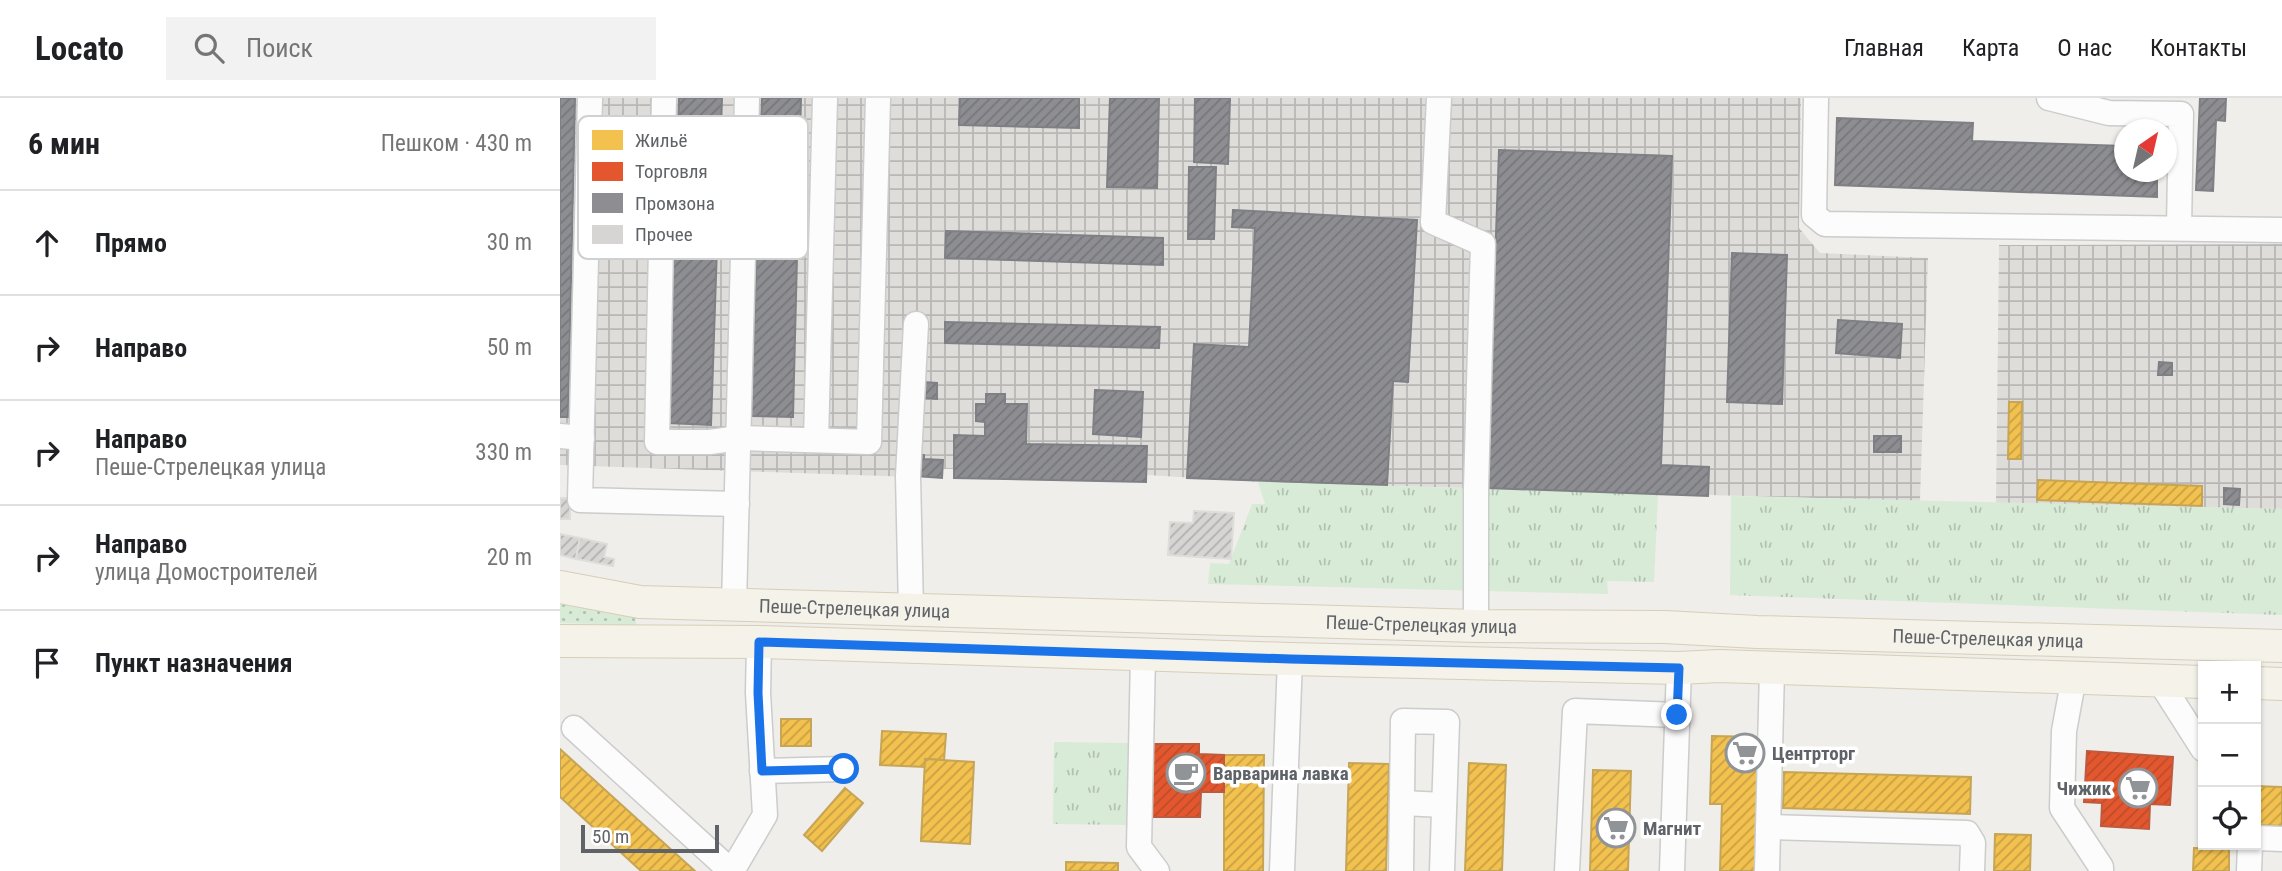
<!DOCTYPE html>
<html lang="ru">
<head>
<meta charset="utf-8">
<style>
	:root { --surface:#fff; --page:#f2f2f2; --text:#202124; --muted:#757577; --line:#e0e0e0 }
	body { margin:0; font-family:"Roboto Condensed",sans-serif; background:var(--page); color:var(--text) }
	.controls { position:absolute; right:21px; bottom:21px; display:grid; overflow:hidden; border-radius:0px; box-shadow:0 2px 5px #0004 }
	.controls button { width:63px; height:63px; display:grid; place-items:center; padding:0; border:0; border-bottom:2px solid var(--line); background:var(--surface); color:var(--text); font:35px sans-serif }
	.compass { position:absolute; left:1554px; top:21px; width:63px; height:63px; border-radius:50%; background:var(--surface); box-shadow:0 2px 5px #0004; rotate:34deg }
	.scale { position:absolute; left:21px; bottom:18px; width:138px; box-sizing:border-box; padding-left:7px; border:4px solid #5f6368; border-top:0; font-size:19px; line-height:24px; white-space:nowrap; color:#5f6368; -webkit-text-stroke:5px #fff; paint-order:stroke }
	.stop { position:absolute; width:21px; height:21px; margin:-16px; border:5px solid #1a73e8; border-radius:50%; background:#fff }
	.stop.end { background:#1a73e8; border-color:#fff; box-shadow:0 2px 7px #0008 }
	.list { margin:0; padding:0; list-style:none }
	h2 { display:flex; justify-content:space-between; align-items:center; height:91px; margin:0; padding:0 28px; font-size:30px }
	h2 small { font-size:23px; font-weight:400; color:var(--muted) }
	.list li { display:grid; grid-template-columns:46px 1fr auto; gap:21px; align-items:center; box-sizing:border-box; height:105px; padding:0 28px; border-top:2px solid var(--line) }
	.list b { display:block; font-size:26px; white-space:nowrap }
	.list p { margin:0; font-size:23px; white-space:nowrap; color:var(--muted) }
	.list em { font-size:23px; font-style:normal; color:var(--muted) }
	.icon { flex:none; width:38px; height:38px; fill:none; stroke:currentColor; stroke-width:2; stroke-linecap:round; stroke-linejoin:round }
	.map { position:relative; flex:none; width:1722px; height:773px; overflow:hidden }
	header { display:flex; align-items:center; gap:42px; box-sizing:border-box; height:98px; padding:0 35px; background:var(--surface); border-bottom:2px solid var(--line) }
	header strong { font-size:33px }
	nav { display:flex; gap:38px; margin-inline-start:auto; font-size:24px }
	.search { width:490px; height:63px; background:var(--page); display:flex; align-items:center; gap:18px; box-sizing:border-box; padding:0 24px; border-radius:0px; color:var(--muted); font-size:26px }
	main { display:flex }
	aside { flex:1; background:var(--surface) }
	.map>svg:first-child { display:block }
</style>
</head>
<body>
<header>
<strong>Locato</strong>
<div class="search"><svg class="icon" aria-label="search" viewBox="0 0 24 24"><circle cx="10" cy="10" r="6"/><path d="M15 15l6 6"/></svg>Поиск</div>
<nav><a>Главная</a><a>Карта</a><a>О нас</a><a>Контакты</a></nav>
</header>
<main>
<aside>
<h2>6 мин<small>Пешком · 430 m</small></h2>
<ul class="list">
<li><svg class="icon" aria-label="ahead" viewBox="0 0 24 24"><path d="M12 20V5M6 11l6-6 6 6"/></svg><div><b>Прямо</b></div><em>30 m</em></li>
<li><svg class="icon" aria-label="right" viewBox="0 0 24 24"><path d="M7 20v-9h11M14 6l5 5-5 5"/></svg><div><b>Направо</b></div><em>50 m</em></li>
<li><svg class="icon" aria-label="right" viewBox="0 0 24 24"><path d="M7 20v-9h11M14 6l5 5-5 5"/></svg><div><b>Направо</b><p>Пеше-Стрелецкая улица</p></div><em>330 m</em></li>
<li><svg class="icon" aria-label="right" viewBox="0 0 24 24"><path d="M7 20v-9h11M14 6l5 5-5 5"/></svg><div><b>Направо</b><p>улица Домостроителей</p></div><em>20 m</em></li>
<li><svg class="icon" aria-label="arrive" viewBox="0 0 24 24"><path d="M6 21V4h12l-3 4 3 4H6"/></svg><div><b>Пункт назначения</b></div></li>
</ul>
</aside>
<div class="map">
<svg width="1722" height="773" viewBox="0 0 1722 773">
	<defs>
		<pattern id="industrial-grid" width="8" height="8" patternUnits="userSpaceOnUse" patternTransform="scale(1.75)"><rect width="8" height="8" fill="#dfddda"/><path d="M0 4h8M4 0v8" fill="none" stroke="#b8b7b5"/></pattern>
		<pattern id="grass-dots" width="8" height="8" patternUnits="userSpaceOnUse" patternTransform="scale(1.75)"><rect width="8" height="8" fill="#d8ebd6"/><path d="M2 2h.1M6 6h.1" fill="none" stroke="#b2c2b1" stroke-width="1.8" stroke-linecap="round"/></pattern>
		<pattern id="park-tufts" width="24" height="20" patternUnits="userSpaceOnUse" patternTransform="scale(1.75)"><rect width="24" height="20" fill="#d8ebd6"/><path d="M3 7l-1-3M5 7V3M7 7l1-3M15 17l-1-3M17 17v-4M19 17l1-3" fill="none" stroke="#b2c2b1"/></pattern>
		<pattern id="homes-hatch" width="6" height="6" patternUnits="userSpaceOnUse" patternTransform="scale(1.75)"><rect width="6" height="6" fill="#f2c14e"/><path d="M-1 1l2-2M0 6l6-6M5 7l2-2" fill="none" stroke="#c7a045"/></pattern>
		<pattern id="shops-hatch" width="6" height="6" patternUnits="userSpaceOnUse" patternTransform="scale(1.75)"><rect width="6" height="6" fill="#e4572e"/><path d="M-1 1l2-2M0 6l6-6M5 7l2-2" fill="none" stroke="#bc4c2b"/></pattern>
		<pattern id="industry-hatch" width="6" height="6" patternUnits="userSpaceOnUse" patternTransform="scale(1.75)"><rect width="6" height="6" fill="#8d8d92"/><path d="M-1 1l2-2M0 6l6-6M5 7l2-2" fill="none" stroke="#76777b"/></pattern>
		<pattern id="building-hatch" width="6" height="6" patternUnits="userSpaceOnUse" patternTransform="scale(1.75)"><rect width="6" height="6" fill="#d6d5d3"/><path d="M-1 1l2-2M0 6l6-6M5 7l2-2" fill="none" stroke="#b1b0af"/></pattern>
	</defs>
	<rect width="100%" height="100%" fill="#efeeea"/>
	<g fill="url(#industrial-grid)">
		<polygon points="0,0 1241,0 1239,130 1260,155 1368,160 1360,403 698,384 587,377 586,384 394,380 393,371 383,371 382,380 0,367"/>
		<polygon points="1722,146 1722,411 1436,405 1439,147"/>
	</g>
	<polygon fill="url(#grass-dots)" points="0,503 75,516 76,527 0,525"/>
	<g fill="url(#park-tufts)">
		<polygon points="698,384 1098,396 1094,484 1047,483 1048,496 648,486 650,465 669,466 692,406 705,406"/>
		<polygon points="1171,398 1722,411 1722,517 1170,497"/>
		<polygon points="494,644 568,645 567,727 493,726"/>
	</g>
	<g fill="url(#homes-hatch)" stroke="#c6a556" stroke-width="2">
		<polygon points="1449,304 1462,304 1461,361 1448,361"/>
		<polygon points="1478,382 1642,388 1642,408 1477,402"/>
		<rect x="221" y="621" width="30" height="27"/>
		<polygon points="322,633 386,636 384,662 365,661 365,669 320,667"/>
		<polygon points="1152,638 1202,639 1198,773 1160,773 1162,706 1150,706"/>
		<polygon points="0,651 75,719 135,773 81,773 0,699"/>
		<polygon points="664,657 704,657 703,773 664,773"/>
		<polygon points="365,661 414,664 410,746 361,743"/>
		<polygon points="789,665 829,666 826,773 786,773"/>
		<polygon points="909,665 946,667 942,773 905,773"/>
		<polygon points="1033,672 1071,673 1068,773 1030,773"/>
		<polygon points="1224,674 1411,679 1410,716 1223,710"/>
		<polygon points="1696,688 1722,689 1722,728 1696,727"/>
		<polygon points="285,690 303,705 262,753 244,737"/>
		<polygon points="1435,736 1471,737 1470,773 1434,773"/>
		<polygon points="1634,750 1669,751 1669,773 1633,773"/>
		<polygon points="506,764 558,765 558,773 506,773"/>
	</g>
	<g fill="url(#shops-hatch)" stroke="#bc5b3f" stroke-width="2">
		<polygon points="589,646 639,646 639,656 664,657 664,694 641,694 640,719 588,719"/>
		<polygon points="1527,653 1613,659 1610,707 1590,706 1589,731 1541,728 1542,705 1524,704"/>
	</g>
	<g fill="url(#industry-hatch)" stroke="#7f8085" stroke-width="2">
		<polygon points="0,0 15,0 8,319 0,319"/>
		<polygon points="119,0 162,0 151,327 108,325"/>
		<polygon points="202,0 241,0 233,319 191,318"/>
		<polygon points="400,0 519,0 519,30 399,27"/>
		<polygon points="550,0 599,0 597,90 547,89"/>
		<polygon points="635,0 670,0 668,66 634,64"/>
		<polygon points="1640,0 1666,0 1665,23 1656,22 1653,93 1636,92"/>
		<polygon points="1277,20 1413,25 1412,43 1564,48 1564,74 1597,74 1597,99 1275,87"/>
		<polygon points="939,52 1112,58 1101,367 1149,369 1148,398 927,390"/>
		<polygon points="629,69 656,69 654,141 628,141"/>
		<polygon points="673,112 857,122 848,284 833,283 827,387 627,380 634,246 689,249 695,130 672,129"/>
		<polygon points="386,133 603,140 603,167 385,160"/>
		<polygon points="1172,155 1227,157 1222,306 1167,304"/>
		<polygon points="1278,222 1342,226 1340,260 1276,255"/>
		<polygon points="385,224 600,229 599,250 385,245"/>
		<polygon points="1599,264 1612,265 1612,277 1598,277"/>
		<polygon points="363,284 377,285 377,301 363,300"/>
		<polygon points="535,292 583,294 581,339 533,336"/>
		<polygon points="426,296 445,296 445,306 467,306 466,346 587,348 586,384 394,380 394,337 425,338 425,324 416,323 416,306 426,306"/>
		<rect x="1314" y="338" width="27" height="16"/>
		<polygon points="357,356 364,357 364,361 383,362 382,380 356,378"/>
		<polygon points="1664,390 1680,391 1679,407 1664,406"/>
	</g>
	<g fill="url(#building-hatch)" stroke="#deddd9" stroke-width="2">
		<rect x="0" y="400" width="10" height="21"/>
		<polygon points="634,413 674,415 671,461 608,457 610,424 633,425"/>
		<polygon points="0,436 20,440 16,461 0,457"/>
		<polygon points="20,440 47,446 44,459 54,461 53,468 16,461"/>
	</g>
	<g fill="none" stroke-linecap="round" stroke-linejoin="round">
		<defs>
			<g id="minor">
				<polyline points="30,0 20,402 177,406"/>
				<polyline points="104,0 97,344 150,344 179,340 309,344 318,0"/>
				<polyline points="879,0 873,124 923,146 916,390 916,528"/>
				<polyline points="1256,0 1254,117 1265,126 1722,132"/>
				<polyline points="1489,0 1549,15 1621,16 1619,130"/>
				<polyline points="0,338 22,340"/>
				<polyline points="256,342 265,0"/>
				<polyline points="174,507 187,0"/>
				<polyline points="351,512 348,378 356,226"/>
				<polyline points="583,557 579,749 597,773"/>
				<polyline points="1514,579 1504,633 1502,710 1541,769 1541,773"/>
				<polyline points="1599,582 1643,651"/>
				<polyline points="14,630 171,773"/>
				<polyline points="202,673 284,671"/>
				<polyline points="842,705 884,707"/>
				<polyline points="1208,729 1407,735 1413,745 1412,773"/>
				<polyline points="1696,740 1722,741"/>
				<polyline points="172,773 205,717 198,595 199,544"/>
				<polyline points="722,773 730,561"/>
				<polyline points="841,773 843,623 887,624 882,773"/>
				<polyline points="1007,773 1015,613 1117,617"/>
				<polyline points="1112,773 1119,570"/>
				<polyline points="1207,773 1212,571"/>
				<polyline points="1689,773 1690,747"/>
			</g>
			<g id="major">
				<path id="s1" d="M0,489L80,504L916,528L1105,529L1197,534L1722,548"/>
				<polyline points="0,543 199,544 730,561 1119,570 1159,568 1643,584"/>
				<polyline points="1696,585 1722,586"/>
			</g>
		</defs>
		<use href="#minor" stroke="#cbcccc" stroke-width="27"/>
		<use href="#major" stroke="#d7ceb8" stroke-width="34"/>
		<use href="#minor" stroke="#fdfcfc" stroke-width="24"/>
		<use href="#major" stroke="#f4f2e9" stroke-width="32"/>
	</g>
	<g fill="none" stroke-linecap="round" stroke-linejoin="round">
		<polyline stroke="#1a73e8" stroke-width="9" points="284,671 202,673 198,595 199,544 730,561 1119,570 1117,617"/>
	</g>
	<defs>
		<symbol id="supermarket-ring" viewBox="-11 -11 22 22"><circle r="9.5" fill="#fff" stroke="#919496" stroke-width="1.5"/><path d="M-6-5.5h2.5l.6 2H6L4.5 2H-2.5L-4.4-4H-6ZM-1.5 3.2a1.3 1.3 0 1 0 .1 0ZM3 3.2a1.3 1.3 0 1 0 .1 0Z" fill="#919496"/></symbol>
		<symbol id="cafe-ring" viewBox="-11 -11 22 22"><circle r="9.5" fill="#fff" stroke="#919496" stroke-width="1.5"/><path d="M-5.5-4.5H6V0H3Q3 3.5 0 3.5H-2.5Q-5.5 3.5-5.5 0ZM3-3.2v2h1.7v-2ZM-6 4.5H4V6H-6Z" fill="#919496"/></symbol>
	</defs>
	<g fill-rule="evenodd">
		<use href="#supermarket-ring" x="1163" y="633" width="44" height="44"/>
		<use href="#cafe-ring" x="604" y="653" width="44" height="44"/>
		<use href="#supermarket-ring" x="1556" y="668" width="44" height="44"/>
		<use href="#supermarket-ring" x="1034" y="708" width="44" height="44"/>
	</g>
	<g text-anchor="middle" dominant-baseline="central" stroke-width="7" stroke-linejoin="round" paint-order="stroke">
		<g font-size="19" fill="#5f6368" stroke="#fff">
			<text stroke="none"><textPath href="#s1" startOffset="296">Пеше-Стрелецкая улица</textPath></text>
			<text stroke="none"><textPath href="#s1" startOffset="863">Пеше-Стрелецкая улица</textPath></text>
			<text stroke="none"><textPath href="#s1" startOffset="1430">Пеше-Стрелецкая улица</textPath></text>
		</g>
		<g font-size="19" font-weight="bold" fill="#5f6368" stroke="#fff" text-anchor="start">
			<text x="1212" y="655">Центрторг</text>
			<text x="653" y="675">Варварина лавка</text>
			<text x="1551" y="690" text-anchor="end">Чижик</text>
			<text x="1083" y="730">Магнит</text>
		</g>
	</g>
	<rect x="18" y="18" width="230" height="143" rx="10" fill="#fff" stroke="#cfd0d2" stroke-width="2"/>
	<rect x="32" y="32" width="31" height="20" fill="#f2c14e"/>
	<rect x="32" y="64" width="31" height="19" fill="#e4572e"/>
	<rect x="32" y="95" width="31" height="20" fill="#8d8d92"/>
	<rect x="32" y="127" width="31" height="19" fill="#d6d5d3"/>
	<g font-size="19" fill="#5f6368">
		<text x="75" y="49">Жильё</text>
		<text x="75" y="80">Торговля</text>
		<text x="75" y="112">Промзона</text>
		<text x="75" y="143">Прочее</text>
	</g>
</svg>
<div class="controls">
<button>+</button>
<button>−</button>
<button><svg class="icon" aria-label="locate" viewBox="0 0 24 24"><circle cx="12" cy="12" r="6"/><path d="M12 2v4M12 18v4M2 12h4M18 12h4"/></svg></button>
</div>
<svg class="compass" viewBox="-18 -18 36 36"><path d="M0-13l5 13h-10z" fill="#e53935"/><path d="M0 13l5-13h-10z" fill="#757577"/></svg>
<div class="scale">50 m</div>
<div class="stop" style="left:284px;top:671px"></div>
<div class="stop end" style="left:1117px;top:617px"></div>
</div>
</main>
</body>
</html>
